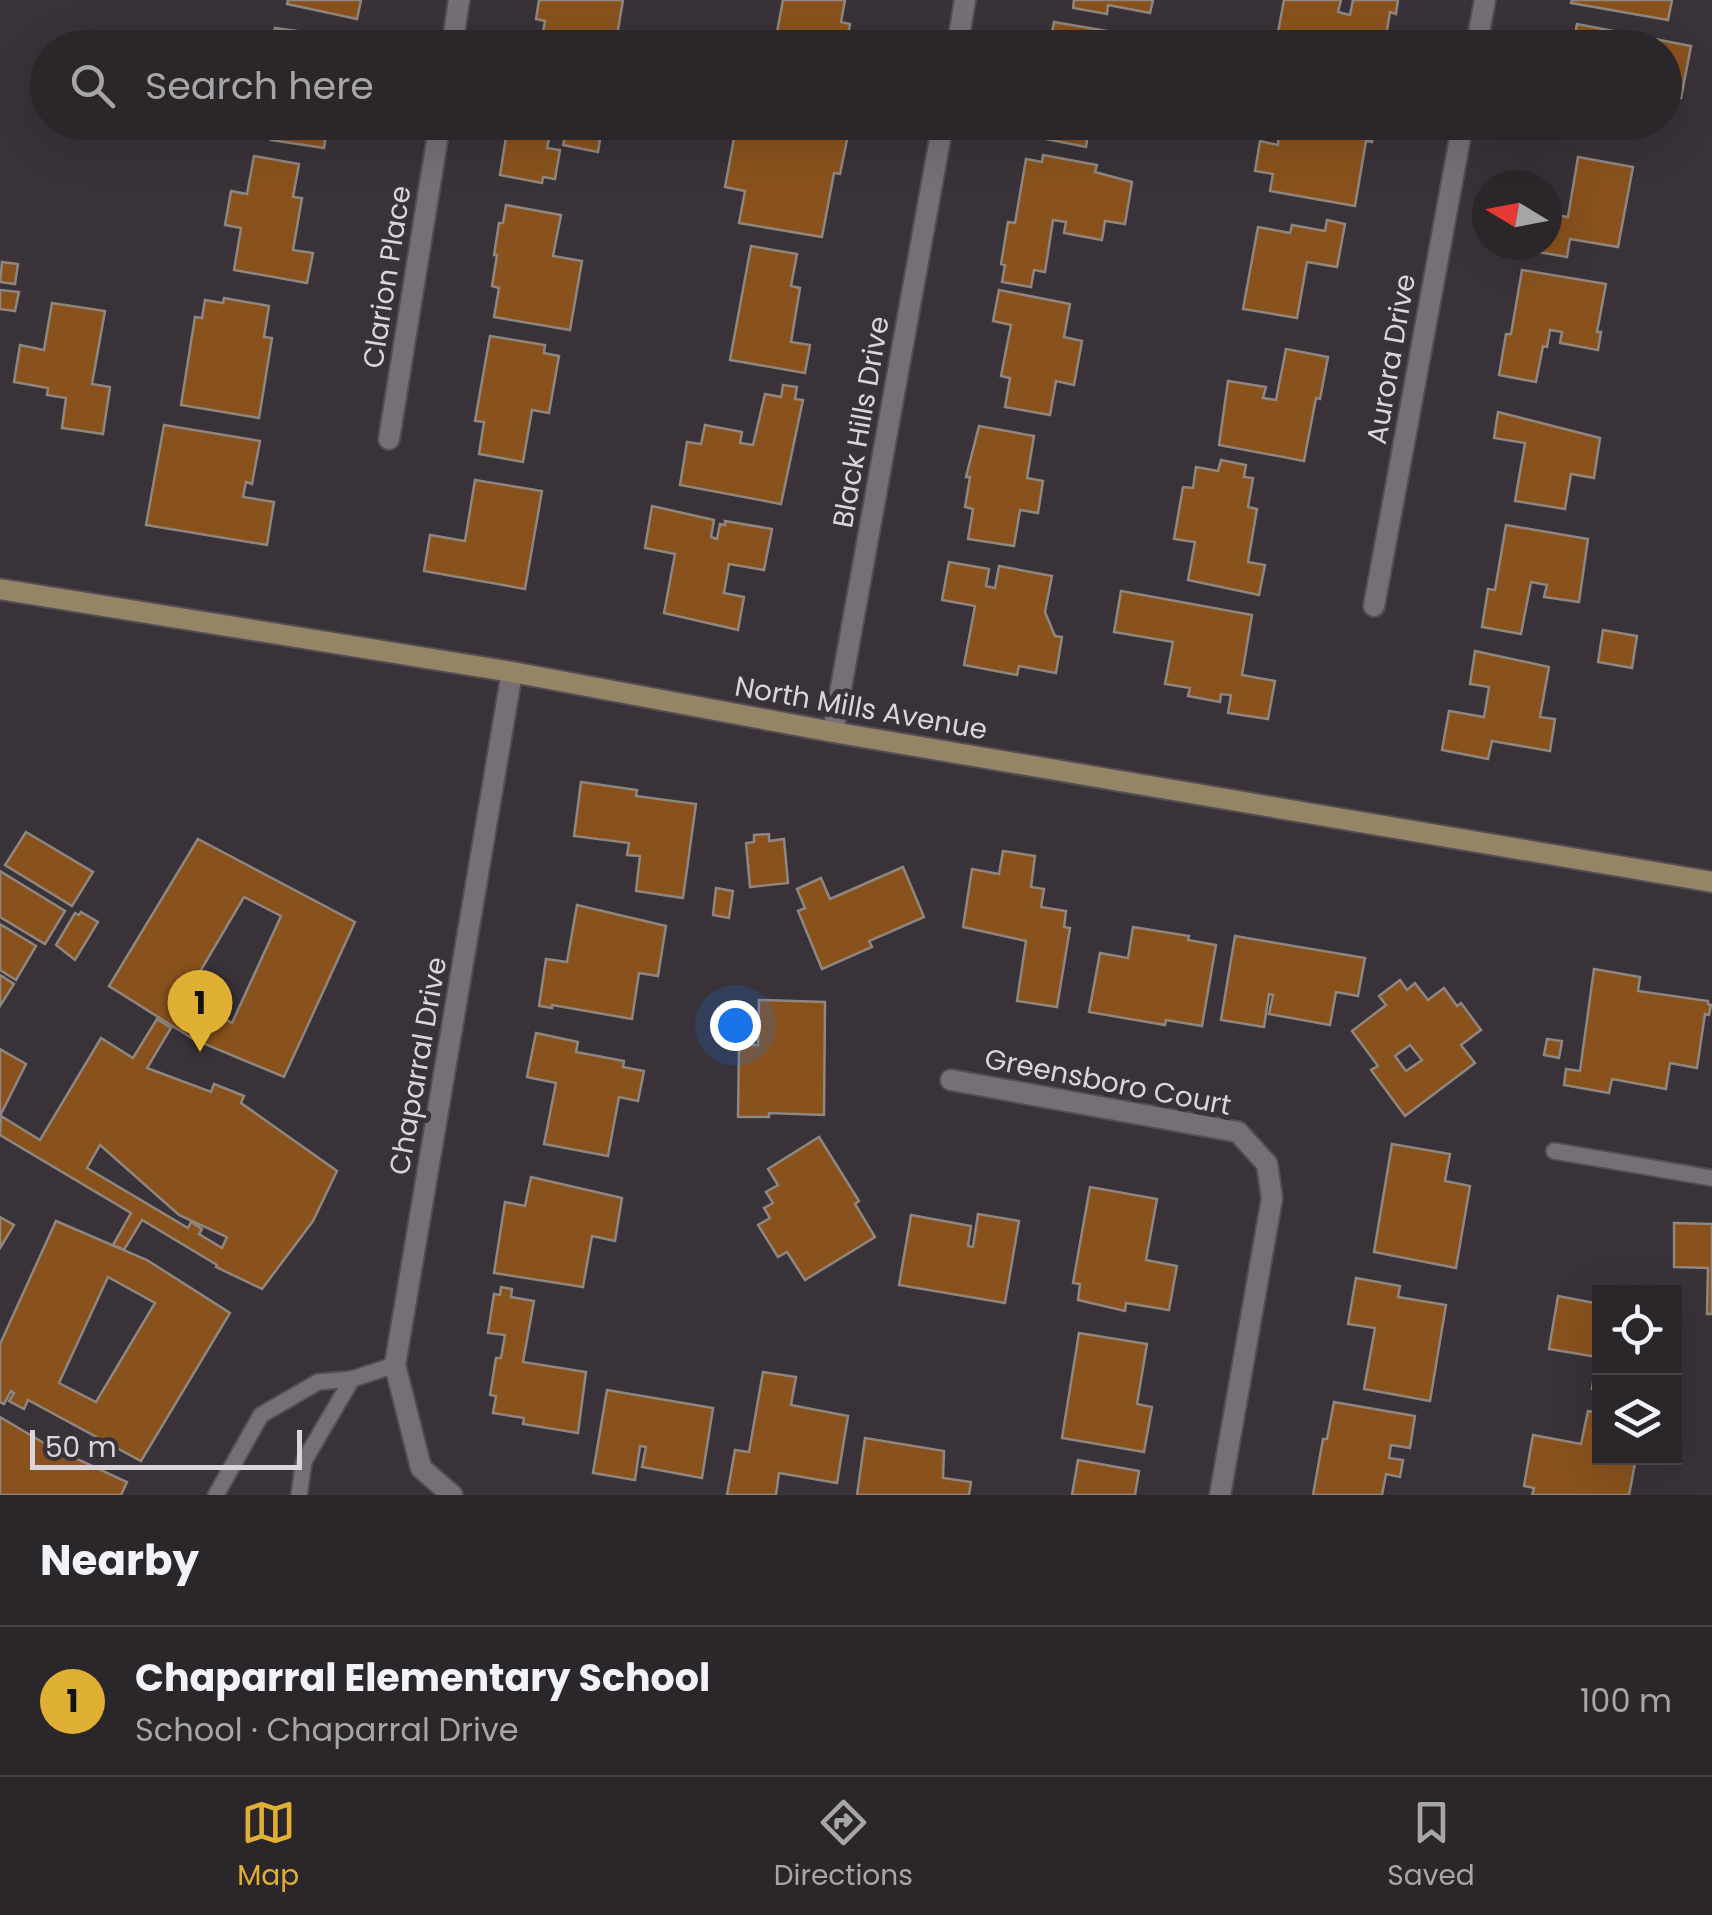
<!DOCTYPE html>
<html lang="en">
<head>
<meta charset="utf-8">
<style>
	:root { --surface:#2b262a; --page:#373236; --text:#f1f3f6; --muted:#a6a5a8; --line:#474347; --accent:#dfb034 }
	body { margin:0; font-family:Poppins,sans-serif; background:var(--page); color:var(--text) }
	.controls { position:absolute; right:30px; bottom:30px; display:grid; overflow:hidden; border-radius:0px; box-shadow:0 10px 40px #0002 }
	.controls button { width:90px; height:90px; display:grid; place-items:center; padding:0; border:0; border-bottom:2px solid var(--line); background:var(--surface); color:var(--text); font:50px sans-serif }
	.compass { position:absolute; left:1472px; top:170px; width:90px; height:90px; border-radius:50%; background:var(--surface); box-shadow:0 10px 40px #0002; rotate:280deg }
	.scale { position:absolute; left:30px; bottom:25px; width:272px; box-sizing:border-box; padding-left:10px; border:5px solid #dad5d9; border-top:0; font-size:28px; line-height:35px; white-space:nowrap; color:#dad5d9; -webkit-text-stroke:8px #393238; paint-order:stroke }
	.you { position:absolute; left:735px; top:1025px; width:35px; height:35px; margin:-25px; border:8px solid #fff; border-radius:50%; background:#1a73e8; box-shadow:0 0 0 15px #1a73e833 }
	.badge { display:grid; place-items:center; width:65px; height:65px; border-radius:50%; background:var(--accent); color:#111; font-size:32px; font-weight:700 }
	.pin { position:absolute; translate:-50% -82px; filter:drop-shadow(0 2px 5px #0008) }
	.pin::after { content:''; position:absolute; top:52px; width:35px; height:30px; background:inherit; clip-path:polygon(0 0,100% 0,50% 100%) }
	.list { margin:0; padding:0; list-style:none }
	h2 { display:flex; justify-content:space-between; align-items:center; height:130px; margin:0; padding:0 40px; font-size:42px }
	h2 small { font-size:32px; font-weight:400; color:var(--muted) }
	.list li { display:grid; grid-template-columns:65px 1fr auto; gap:30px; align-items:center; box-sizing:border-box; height:150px; padding:0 40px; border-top:2px solid var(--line) }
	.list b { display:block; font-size:38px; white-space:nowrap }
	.list p { margin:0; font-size:32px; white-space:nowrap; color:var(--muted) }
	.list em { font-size:32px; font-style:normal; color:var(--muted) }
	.icon { flex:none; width:55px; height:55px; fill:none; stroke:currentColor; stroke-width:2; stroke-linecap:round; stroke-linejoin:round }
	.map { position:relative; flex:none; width:1712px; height:1495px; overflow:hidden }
	.search { position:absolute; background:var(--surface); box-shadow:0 10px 40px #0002; left:30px; right:30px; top:30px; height:110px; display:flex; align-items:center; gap:25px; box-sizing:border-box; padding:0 35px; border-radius:55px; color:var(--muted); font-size:38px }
	.sheet { height:280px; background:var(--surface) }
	nav { display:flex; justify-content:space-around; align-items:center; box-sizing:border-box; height:140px; border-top:2px solid var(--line); background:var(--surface); font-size:28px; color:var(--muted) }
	nav a { display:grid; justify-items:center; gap:5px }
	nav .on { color:var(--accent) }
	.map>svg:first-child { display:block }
</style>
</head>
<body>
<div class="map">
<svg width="1712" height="1495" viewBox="0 0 1712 1495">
	<rect width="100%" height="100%" fill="#393238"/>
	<g fill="#89521d" stroke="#8f867f" stroke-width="2.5" fill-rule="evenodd">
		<polygon points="288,0 361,0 357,19 287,4"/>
		<polygon points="539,0 623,0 615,48 540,48 545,21 536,19"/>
		<polygon points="783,0 845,0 841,22 850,24 846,48 774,48"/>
		<polygon points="1074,0 1153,0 1150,13 1108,5 1107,14 1073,8"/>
		<polygon points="1284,0 1341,0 1338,12 1350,15 1353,0 1398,0 1396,14 1390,12 1384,48 1275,48"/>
		<polygon points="1572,0 1672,0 1668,20 1571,3"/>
		<polygon points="1054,22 1107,31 1104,48 1049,48"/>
		<polygon points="1577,24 1691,46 1681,98 1664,95 1664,48 1572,48"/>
		<polygon points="275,28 334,36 332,48 271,48"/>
		<polygon points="274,122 328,122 324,148 271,140"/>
		<polygon points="515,122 620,122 617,136 601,133 598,152 563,145 566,134 551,130 547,148 560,150 555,179 543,177 542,183 500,175 506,137 512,138"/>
		<polygon points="737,122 780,122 848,135 840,174 834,173 822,237 739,223 745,191 725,187"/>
		<polygon points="1044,122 1090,122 1086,147 1041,138"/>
		<polygon points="1330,122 1376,122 1372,142 1366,141 1355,206 1270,191 1273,174 1255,171 1260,141 1278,145 1279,124 1329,133"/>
		<polygon points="1552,122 1598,122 1595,138 1551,130"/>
		<polygon points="1043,155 1097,165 1095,172 1132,182 1125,224 1105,221 1102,240 1064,233 1066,222 1053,220 1045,272 1034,270 1031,287 1002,282 1005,265 1001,264 1008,222 1015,223 1026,159 1042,162"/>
		<polygon points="254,156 299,164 293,197 302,198 293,250 313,253 307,283 234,270 241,228 225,225 231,191 247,194"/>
		<polygon points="1578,157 1633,167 1618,247 1570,239 1567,257 1527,250 1528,245 1547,245 1547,214 1568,217"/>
		<polygon points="506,205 561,215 553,256 582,261 570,330 494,317 499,288 492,286 497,255 494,255 499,223 503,223"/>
		<polygon points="1327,220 1345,224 1337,267 1307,262 1297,318 1243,309 1258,227 1290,233 1292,225 1325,231"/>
		<polygon points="751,246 797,254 791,286 800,288 791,342 810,345 805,373 730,360"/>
		<polygon points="2,262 18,264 15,284 0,282"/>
		<polygon points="1522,270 1606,284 1597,332 1601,332 1598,350 1560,343 1562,332 1550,330 1547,347 1543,346 1536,382 1499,375 1506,334 1511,334"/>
		<polygon points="0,290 19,292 15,311 0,309"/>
		<polygon points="999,290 1070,304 1064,337 1082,341 1074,385 1056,381 1050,415 1005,407 1010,378 1001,376 1011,325 993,321"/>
		<polygon points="224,298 269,306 264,337 272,338 259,418 181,405 195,317 202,318 205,300 223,303"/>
		<polygon points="52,303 105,311 92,384 110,387 103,434 62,428 66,398 47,395 48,388 14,382 20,345 44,350"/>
		<polygon points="490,336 545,345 544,353 559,356 549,413 532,410 523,462 479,454 484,422 475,421"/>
		<polygon points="1286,349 1328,357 1320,399 1316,398 1304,461 1219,445 1228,381 1266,387 1263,398 1276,400"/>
		<polygon points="783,385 797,387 795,399 803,400 781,504 680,485 687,442 701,444 705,425 742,432 740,443 753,445 765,394 781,397"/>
		<polygon points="1498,412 1600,438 1594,478 1571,474 1565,509 1515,501 1525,443 1494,438"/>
		<polygon points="164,425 260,441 252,484 246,482 243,497 274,502 267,545 146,525"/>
		<polygon points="979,426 1034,436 1027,478 1043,481 1038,513 1020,510 1014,546 968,539 973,509 965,507 970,477 966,477"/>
		<polygon points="1221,460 1246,465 1244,477 1253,478 1248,507 1257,509 1248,562 1265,565 1259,595 1188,580 1195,542 1174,539 1183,487 1193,488 1196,467 1218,471"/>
		<polygon points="475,480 542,491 525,589 424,571 430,535 465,541"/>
		<polygon points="652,506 714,520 711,537 717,539 720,524 725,525 725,521 772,529 764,570 729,564 724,593 744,597 738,630 664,613 675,554 645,548"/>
		<polygon points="1506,525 1588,539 1579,602 1544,597 1547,585 1531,582 1521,634 1482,627 1488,589 1495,590"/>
		<polygon points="949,562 989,569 986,586 995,588 999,566 1052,576 1045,612 1055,636 1062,637 1056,673 1019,666 1017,675 964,665 975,606 942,600"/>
		<polygon points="1121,591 1252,615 1242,675 1275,681 1268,719 1228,713 1231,695 1221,694 1220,702 1188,696 1190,688 1165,684 1173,642 1114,632"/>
		<polygon points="1603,630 1637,636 1632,668 1598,662"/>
		<polygon points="1475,651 1549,667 1540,717 1555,719 1550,751 1492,741 1488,759 1442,750 1449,711 1484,717 1489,687 1470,684"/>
		<polygon points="581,782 637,790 636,796 696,804 683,898 636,891 640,856 627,855 629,843 574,836"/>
		<polygon points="26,832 93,872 72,906 5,865"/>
		<polygon points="769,834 769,841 784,839 788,883 750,887 746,843 754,842 754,835"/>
		<path d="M198,839L355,922L284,1077L193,1039L109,986ZM244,897L281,916L232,1023L185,997Z"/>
		<polygon points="1003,851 1035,856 1031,887 1044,889 1041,907 1066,911 1064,927 1070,928 1057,1007 1017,1001 1026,941 963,927 972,869 999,874"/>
		<polygon points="903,867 924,917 869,941 872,947 822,969 798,911 805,908 797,889 821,878 830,899"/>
		<polygon points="0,871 65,911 45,944 0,917"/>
		<polygon points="716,888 733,891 729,918 713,915"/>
		<polygon points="577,905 666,926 658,976 639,973 632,1019 552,1005 552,1008 539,1006 546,959 567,962"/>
		<polygon points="81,912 98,922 75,960 56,945 75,913 79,915"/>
		<polygon points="0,924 36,946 16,980 0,970"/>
		<polygon points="1133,927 1189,936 1188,940 1216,945 1202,1026 1166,1020 1165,1025 1089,1012 1100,953 1128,958"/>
		<polygon points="1235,936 1365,958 1358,996 1336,992 1330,1025 1269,1014 1273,995 1269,994 1264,1027 1221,1020"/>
		<polygon points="1594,969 1640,977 1638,991 1708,1001 1708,1004 1711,1005 1709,1015 1705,1014 1697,1068 1670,1063 1666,1089 1612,1079 1609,1093 1564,1085 1566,1069 1580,1071"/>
		<polygon points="0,975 14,984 0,1006"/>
		<path d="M1400,980L1407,990L1415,983L1428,1000L1444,988L1457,1006L1461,1003L1481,1030L1461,1045L1475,1063L1405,1116L1371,1070L1378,1066L1352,1031L1386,1005L1379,996ZM1410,1045L1422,1060L1406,1071L1395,1056Z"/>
		<polygon points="759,1000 825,1002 824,1115 769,1113 769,1117 738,1117 739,1045 758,1045"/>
		<path d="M157,1019L171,1028L147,1068L211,1092L214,1084L244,1096L241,1103L337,1171L313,1221L262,1289L216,1267L217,1265L142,1220L124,1250L113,1245L131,1213L0,1135L1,1116L40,1140L101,1038L133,1058ZM100,1145L179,1215L227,1237L222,1248L199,1234L202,1229L191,1222L188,1228L87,1168Z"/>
		<polygon points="536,1033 578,1042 576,1052 624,1061 623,1067 644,1071 638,1101 619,1097 608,1156 544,1144 556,1083 527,1077"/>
		<polygon points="1547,1039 1562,1041 1559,1058 1544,1055"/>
		<polygon points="0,1049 26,1064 0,1116"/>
		<polygon points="819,1137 859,1201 855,1204 875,1237 805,1280 787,1252 778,1257 758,1225 770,1218 764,1208 773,1203 766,1192 778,1185 768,1169"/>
		<polygon points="1392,1144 1450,1154 1445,1181 1470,1186 1456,1268 1374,1252"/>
		<polygon points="531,1177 622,1198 615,1241 592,1236 583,1287 494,1273 505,1202 525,1206"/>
		<polygon points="1090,1187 1157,1199 1146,1260 1177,1266 1169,1310 1126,1303 1125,1311 1078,1300 1080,1284 1073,1283"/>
		<polygon points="978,1214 1019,1221 1005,1303 899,1285 911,1215 971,1226 968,1246 973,1247"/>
		<polygon points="0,1217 14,1225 0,1248"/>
		<path d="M56,1221L147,1260L230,1313L141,1461L28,1400L24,1409L9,1401L14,1393L11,1391L4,1404L0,1402V1344ZM108,1277L155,1303L96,1402L59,1383Z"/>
		<polygon points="1674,1223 1712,1224 1712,1314 1707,1314 1708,1268 1674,1267"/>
		<polygon points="1356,1278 1400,1286 1398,1297 1446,1305 1430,1401 1364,1389 1375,1328 1348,1324"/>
		<polygon points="501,1287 512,1289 511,1297 534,1301 523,1362 586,1372 578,1433 523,1424 524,1418 493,1413 496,1396 490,1395 496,1358 501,1358 505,1335 488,1333 494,1294 500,1295"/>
		<polygon points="1558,1296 1600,1304 1600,1390 1592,1389 1597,1357 1549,1349"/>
		<polygon points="1079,1333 1147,1344 1137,1404 1152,1407 1144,1452 1062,1438"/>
		<polygon points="763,1372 796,1377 791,1405 848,1416 837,1483 779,1473 776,1495 727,1495 735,1450 749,1452"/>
		<polygon points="607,1390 713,1408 702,1478 642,1467 646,1447 640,1446 635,1480 593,1473"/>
		<polygon points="1334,1402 1415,1416 1410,1448 1391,1445 1389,1458 1403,1460 1400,1477 1386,1474 1382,1495 1313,1495 1323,1439 1327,1439"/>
		<polygon points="1588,1411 1600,1413 1600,1458 1636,1458 1629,1495 1532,1495 1534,1488 1524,1486 1533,1435 1581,1444"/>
		<polygon points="0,1417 49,1446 127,1482 121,1495 0,1495"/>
		<polygon points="865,1438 944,1451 943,1478 971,1482 969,1495 857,1495"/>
		<polygon points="1078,1460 1139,1471 1135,1495 1072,1495"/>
	</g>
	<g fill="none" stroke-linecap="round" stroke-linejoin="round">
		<defs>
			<g id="lane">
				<polyline points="1554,1151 1712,1178"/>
				<polyline points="216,1495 261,1415 318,1382 352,1379 395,1365"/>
				<polyline points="299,1495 304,1461 352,1379"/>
			</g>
			<g id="street">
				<polyline points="452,48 459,0"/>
				<polyline points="957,48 965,0"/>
				<polyline points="1476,48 1485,0"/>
				<polyline points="389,439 440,122"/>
				<polyline points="1374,606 1463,122"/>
				<polyline points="833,732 943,122"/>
				<polyline points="951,1080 1238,1132 1267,1164 1272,1198 1220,1495"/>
				<polyline points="452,1495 421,1468 395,1365 512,672"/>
			</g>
			<polyline id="secondary" points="0,589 512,672 833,732 1712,882"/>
		</defs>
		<use href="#lane" stroke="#544e54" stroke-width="19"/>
		<use href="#street" stroke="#544e54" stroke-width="24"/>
		<use href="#secondary" stroke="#544e54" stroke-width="24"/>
		<use href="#lane" stroke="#776f76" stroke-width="15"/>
		<use href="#street" stroke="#776f76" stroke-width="20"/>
		<use href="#secondary" stroke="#958567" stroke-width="20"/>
	</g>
	<g text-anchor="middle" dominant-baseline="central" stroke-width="10" stroke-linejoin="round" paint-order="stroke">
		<g font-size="28" fill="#dad5d9" stroke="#393238">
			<text transform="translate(387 277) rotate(-81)">Clarion Place</text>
			<text transform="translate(1391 359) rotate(-80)">Aurora Drive</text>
			<text transform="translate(861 422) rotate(-80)">Black Hills Drive</text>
			<text transform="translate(861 708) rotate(10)">North Mills Avenue</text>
			<text transform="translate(418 1066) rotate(-80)">Chaparral Drive</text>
			<text transform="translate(1108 1082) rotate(11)">Greensboro Court</text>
		</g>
	</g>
</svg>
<div class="controls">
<button><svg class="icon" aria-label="locate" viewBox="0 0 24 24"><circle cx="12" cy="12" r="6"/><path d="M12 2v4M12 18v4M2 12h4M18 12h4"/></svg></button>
<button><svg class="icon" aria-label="layers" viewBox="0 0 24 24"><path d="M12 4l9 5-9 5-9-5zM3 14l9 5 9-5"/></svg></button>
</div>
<svg class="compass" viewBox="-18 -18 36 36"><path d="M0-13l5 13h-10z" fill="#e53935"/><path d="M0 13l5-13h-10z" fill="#a6a5a8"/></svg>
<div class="scale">50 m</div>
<div class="you"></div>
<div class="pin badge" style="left:200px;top:1052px">1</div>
<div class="search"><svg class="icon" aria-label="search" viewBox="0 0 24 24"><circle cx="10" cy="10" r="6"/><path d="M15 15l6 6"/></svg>Search here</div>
</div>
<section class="sheet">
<h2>Nearby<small></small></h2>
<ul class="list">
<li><span class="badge">1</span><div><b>Chaparral Elementary School</b><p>School · Chaparral Drive</p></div><em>100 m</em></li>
</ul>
</section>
<nav>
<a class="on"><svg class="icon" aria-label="map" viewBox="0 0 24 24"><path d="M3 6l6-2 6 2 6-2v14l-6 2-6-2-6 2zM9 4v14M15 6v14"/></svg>Map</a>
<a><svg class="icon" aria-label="directions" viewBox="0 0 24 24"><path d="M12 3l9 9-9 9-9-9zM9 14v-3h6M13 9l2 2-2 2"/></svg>Directions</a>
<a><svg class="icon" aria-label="saved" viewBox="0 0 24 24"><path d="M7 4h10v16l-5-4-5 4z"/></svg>Saved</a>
</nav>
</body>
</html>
